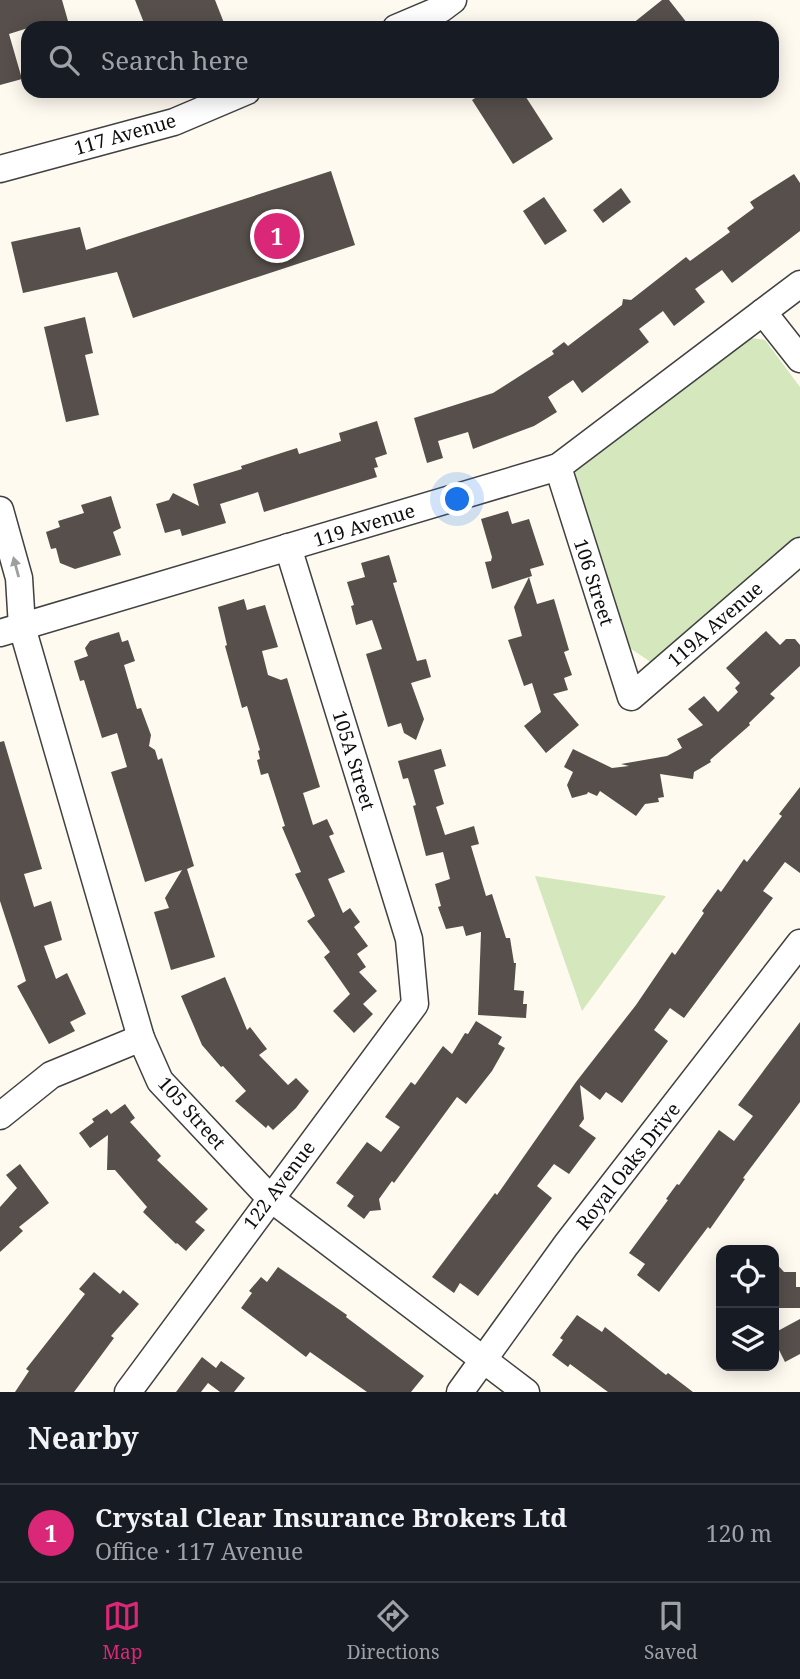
<!DOCTYPE html>
<html lang="en">
<head>
<meta charset="utf-8">
<style>
	:root { --surface:#171b24; --page:#20242c; --text:#f1f3f6; --muted:#9ea1a6; --line:#363941; --accent:#db2777 }
	body { margin:0; font-family:"Noto Serif",serif; background:var(--page); color:var(--text) }
	.controls { position:absolute; right:21px; bottom:21px; display:grid; overflow:hidden; border-radius:14px; box-shadow:0 4px 18px #0003 }
	.controls button { width:63px; height:63px; display:grid; place-items:center; padding:0; border:0; border-bottom:2px solid var(--line); background:var(--surface); color:var(--text); font:35px sans-serif }
	.you { position:absolute; left:458px; top:500px; width:24px; height:24px; margin:-18px; border:5px solid #fff; border-radius:50%; background:#1a73e8; box-shadow:0 0 0 10px #1a73e833 }
	.badge { display:grid; place-items:center; width:46px; height:46px; border-radius:50%; background:var(--accent); color:#fff; font-size:23px; font-weight:700 }
	.pin { position:absolute; translate:-50% -50%; border:4px solid #fff; box-shadow:0 2px 7px #0006 }
	.list { margin:0; padding:0; list-style:none }
	h2 { display:flex; justify-content:space-between; align-items:center; height:91px; margin:0; padding:0 28px; font-size:30px }
	h2 small { font-size:23px; font-weight:400; color:var(--muted) }
	.list li { display:grid; grid-template-columns:46px 1fr auto; gap:21px; align-items:center; box-sizing:border-box; height:98px; padding:0 28px; border-top:2px solid var(--line) }
	.list b { display:block; font-size:26px; white-space:nowrap }
	.list p { margin:0; font-size:23px; white-space:nowrap; color:var(--muted) }
	.list em { font-size:23px; font-style:normal; color:var(--muted) }
	.icon { flex:none; width:38px; height:38px; fill:none; stroke:currentColor; stroke-width:2; stroke-linecap:round; stroke-linejoin:round }
	.map { position:relative; flex:none; width:800px; height:1392px; overflow:hidden }
	.search { position:absolute; background:var(--surface); box-shadow:0 4px 18px #0003; left:21px; right:21px; top:21px; height:77px; display:flex; align-items:center; gap:18px; box-sizing:border-box; padding:0 24px; border-radius:21px; color:var(--muted); font-size:26px }
	.sheet { height:189px; background:var(--surface) }
	nav { display:flex; justify-content:space-around; align-items:center; box-sizing:border-box; height:98px; border-top:2px solid var(--line); background:var(--surface); font-size:19px; color:var(--muted) }
	nav a { display:grid; justify-items:center; gap:4px }
	nav .on { color:var(--accent) }
	.map>svg:first-child { display:block }
</style>
</head>
<body>
<div class="map">
<svg width="800" height="1392" viewBox="0 0 800 1392">
	<rect width="100%" height="100%" fill="#fefaf0"/>
	<g fill="#d5e7bc">
		<polygon points="744,337 765,340 800,387 800,537 652,663 627,646 572,463"/>
		<polygon points="535,876 666,896 582,1011"/>
	</g>
	<g fill="#564f4b">
		<polygon points="0,0 62,0 70,28 28,28 9,34 22,79 0,85"/>
		<polygon points="135,0 215,0 226,28 146,28"/>
		<polygon points="662,0 669,0 691,28 627,28"/>
		<polygon points="486,91 522,91 553,139 513,164 472,100"/>
		<polygon points="331,171 355,245 133,318 117,272 23,293 11,242 80,227 86,250"/>
		<polygon points="794,174 800,183 800,231 732,283 722,270 695,289 705,302 674,326 663,311 639,329 649,342 582,393 573,380 561,388 548,397 557,412 534,426 473,449 468,432 438,441 443,458 427,463 414,418 493,393 554,354 552,351 564,342 568,346 622,305 623,299 631,300 686,257 690,261 730,232 727,228 754,208 750,202"/>
		<polygon points="621,188 631,202 603,223 593,210"/>
		<polygon points="544,197 567,231 545,245 523,211"/>
		<polygon points="85,317 93,353 85,355 99,415 66,422 44,327"/>
		<polygon points="377,421 387,454 375,458 378,467 374,468 377,477 264,512 258,492 220,504 226,523 182,536 180,529 165,533 156,504 169,500 173,493 199,506 193,484 242,469 241,466 297,448 299,454 341,441 339,433"/>
		<polygon points="111,496 121,528 113,532 121,555 75,569 60,563 56,548 51,549 46,532 60,527 58,521 84,513 81,505"/>
		<polygon points="508,511 512,524 529,519 544,565 530,569 532,576 529,577 537,604 554,599 569,650 564,652 572,675 564,678 568,690 553,694 579,725 546,753 524,726 541,712 532,683 524,686 508,640 522,636 514,607 529,577 492,589 485,562 491,561 492,557 481,519"/>
		<polygon points="389,555 397,582 393,583 417,661 426,659 431,677 411,683 424,719 416,740 404,733 401,723 388,727 366,654 382,649 372,620 356,625 351,606 354,605 347,582 365,577 361,563"/>
		<polygon points="244,599 247,610 265,605 278,647 262,651 268,675 281,680 287,678 320,787 303,793 313,825 327,819 334,834 329,836 345,872 328,879 343,913 350,908 360,922 354,927 368,946 357,954 366,967 359,972 377,991 363,1004 373,1014 354,1033 333,1011 350,994 324,957 330,952 307,921 315,916 295,874 301,872 282,827 285,826 268,773 261,775 257,760 260,759 258,751 260,750 247,706 242,708 225,646 227,645 218,607"/>
		<polygon points="766,631 780,645 786,639 795,639 800,645 800,666 770,694 775,698 749,723 750,725 710,760 711,762 694,772 693,779 660,774 664,797 658,798 659,802 645,804 636,816 600,791 597,796 588,792 587,794 572,798 567,785 573,772 564,767 573,749 612,768 629,766 621,764 667,756 682,748 677,739 703,725 688,709 704,696 718,712 738,692 735,688 740,683 726,668"/>
		<polygon points="119,632 122,642 128,640 135,661 124,665 137,709 141,708 151,735 149,746 155,750 158,760 162,758 194,866 187,869 215,957 171,970 154,912 169,908 165,898 182,870 145,882 111,772 127,767 117,733 102,738 84,680 80,681 74,661 88,656 85,648 90,641"/>
		<polygon points="4,741 42,869 24,874 34,907 51,901 62,940 44,946 56,979 67,973 86,1014 70,1022 75,1031 49,1044 17,986 26,981 0,901 0,742"/>
		<polygon points="441,749 446,766 434,770 444,804 436,807 445,835 474,826 479,844 471,846 486,896 492,894 506,938 510,938 514,963 516,963 514,990 524,991 523,1004 527,1004 526,1018 478,1015 481,932 466,936 463,926 446,929 438,907 441,906 435,884 450,879 443,852 426,856 413,806 416,805 408,778 403,779 398,761"/>
		<polygon points="800,787 800,873 785,862 763,891 773,898 684,1018 670,1008 654,1030 668,1041 622,1103 606,1092 600,1100 580,1085 584,1119 579,1126 596,1138 569,1174 554,1164 537,1186 552,1198 478,1296 460,1283 454,1293 432,1277 495,1193 497,1195 576,1082 636,1005 672,952 675,955 704,913 702,911 718,889 721,892 744,859 747,862 782,816 779,814"/>
		<polygon points="225,977 247,1030 250,1027 267,1049 259,1055 288,1085 296,1078 309,1091 296,1108 273,1130 268,1125 266,1128 235,1101 246,1091 223,1066 221,1067 202,1045 181,996"/>
		<polygon points="476,1021 502,1037 498,1044 505,1048 492,1071 466,1104 457,1097 394,1183 392,1181 379,1199 381,1210 370,1211 364,1219 347,1206 354,1196 336,1183 367,1142 381,1152 400,1127 385,1117 411,1082 415,1085 443,1046 452,1054 465,1033 468,1034"/>
		<polygon points="800,1022 800,1102 743,1178 745,1179 710,1229 708,1227 659,1292 637,1275 645,1264 629,1253 668,1200 666,1199 677,1184 679,1185 719,1130 734,1141 753,1116 738,1105"/>
		<polygon points="125,1104 135,1118 130,1122 161,1156 157,1160 208,1209 195,1222 205,1230 186,1251 177,1243 176,1244 143,1212 147,1207 115,1170 107,1170 108,1135 90,1148 79,1133 94,1122 92,1119 107,1109 111,1114"/>
		<polygon points="20,1164 49,1203 19,1227 23,1231 0,1252 0,1207 17,1188 6,1175"/>
		<polygon points="774,1261 784,1272 796,1272 796,1287 800,1287 800,1308 774,1308"/>
		<polygon points="278,1267 347,1315 346,1317 424,1376 411,1392 367,1392 310,1352 306,1357 241,1308 252,1293 249,1291 261,1277 267,1282"/>
		<polygon points="94,1272 120,1294 123,1290 139,1304 111,1336 114,1338 74,1392 15,1392 29,1371 26,1369 85,1294 79,1289"/>
		<polygon points="577,1315 602,1332 605,1327 666,1375 668,1373 693,1392 608,1392 570,1364 568,1367 552,1355 563,1340 560,1338"/>
		<polygon points="800,1319 800,1354 785,1362 774,1340 774,1333"/>
		<polygon points="202,1357 216,1368 221,1361 245,1378 234,1392 220,1392 208,1383 201,1392 176,1392"/>
	</g>
	<g fill="none" stroke-linecap="round" stroke-linejoin="round">
		<defs>
			<g id="minor">
				<polyline points="396,28 441,9 453,0"/>
				<polyline points="0,169 174,122 247,91"/>
				<polyline points="763,312 800,359"/>
				<polyline points="558,467 631,697 800,551"/>
				<polyline points="0,510 19,578 22,627 141,1038 160,1081 270,1198 526,1392"/>
				<polyline points="0,633 558,467 800,284"/>
				<polyline points="0,1116 51,1075 141,1038"/>
				<polyline points="128,1392 415,1004 409,939 288,547"/>
				<polyline points="460,1392 566,1245 800,943"/>
			</g>
		</defs>
		<use href="#minor" stroke="#414141" stroke-width="29"/>
		<use href="#minor" stroke="#fff" stroke-width="26"/>
	</g>
	<defs><path id="oneway-solid" d="M-6-.8H1V-3.2L6.5 0L1 3.2V.8H-6Z" transform="scale(1.75)"/></defs>
	<use fill="#9f9f9f" href="#oneway-solid" transform="translate(16 567) rotate(-105)"/>
	<g text-anchor="middle" dominant-baseline="central" stroke-width="7" stroke-linejoin="round" paint-order="stroke">
		<g font-size="19" fill="#0e0e0e" stroke="#fff">
			<text transform="translate(125 134) rotate(-16)">117 Avenue</text>
			<text transform="translate(364 525) rotate(-17)">119 Avenue</text>
			<text transform="translate(594 582) rotate(72)">106 Street</text>
			<text transform="translate(715 624) rotate(-41)">119A Avenue</text>
			<text transform="translate(354 760) rotate(73)">105A Street</text>
			<text transform="translate(192 1113) rotate(48)">105 Street</text>
			<text transform="translate(628 1166) rotate(-52)">Royal Oaks Drive</text>
			<text transform="translate(279 1185) rotate(-53)">122 Avenue</text>
		</g>
	</g>
</svg>
<div class="controls">
<button><svg class="icon" aria-label="locate" viewBox="0 0 24 24"><circle cx="12" cy="12" r="6"/><path d="M12 2v4M12 18v4M2 12h4M18 12h4"/></svg></button>
<button><svg class="icon" aria-label="layers" viewBox="0 0 24 24"><path d="M12 4l9 5-9 5-9-5zM3 14l9 5 9-5"/></svg></button>
</div>
<div class="you"></div>
<div class="pin badge" style="left:277px;top:236px">1</div>
<div class="search"><svg class="icon" aria-label="search" viewBox="0 0 24 24"><circle cx="10" cy="10" r="6"/><path d="M15 15l6 6"/></svg>Search here</div>
</div>
<section class="sheet">
<h2>Nearby<small></small></h2>
<ul class="list">
<li><span class="badge">1</span><div><b>Crystal Clear Insurance Brokers Ltd</b><p>Office · 117 Avenue</p></div><em>120 m</em></li>
</ul>
</section>
<nav>
<a class="on"><svg class="icon" aria-label="map" viewBox="0 0 24 24"><path d="M3 6l6-2 6 2 6-2v14l-6 2-6-2-6 2zM9 4v14M15 6v14"/></svg>Map</a>
<a><svg class="icon" aria-label="directions" viewBox="0 0 24 24"><path d="M12 3l9 9-9 9-9-9zM9 14v-3h6M13 9l2 2-2 2"/></svg>Directions</a>
<a><svg class="icon" aria-label="saved" viewBox="0 0 24 24"><path d="M7 4h10v16l-5-4-5 4z"/></svg>Saved</a>
</nav>
</body>
</html>
